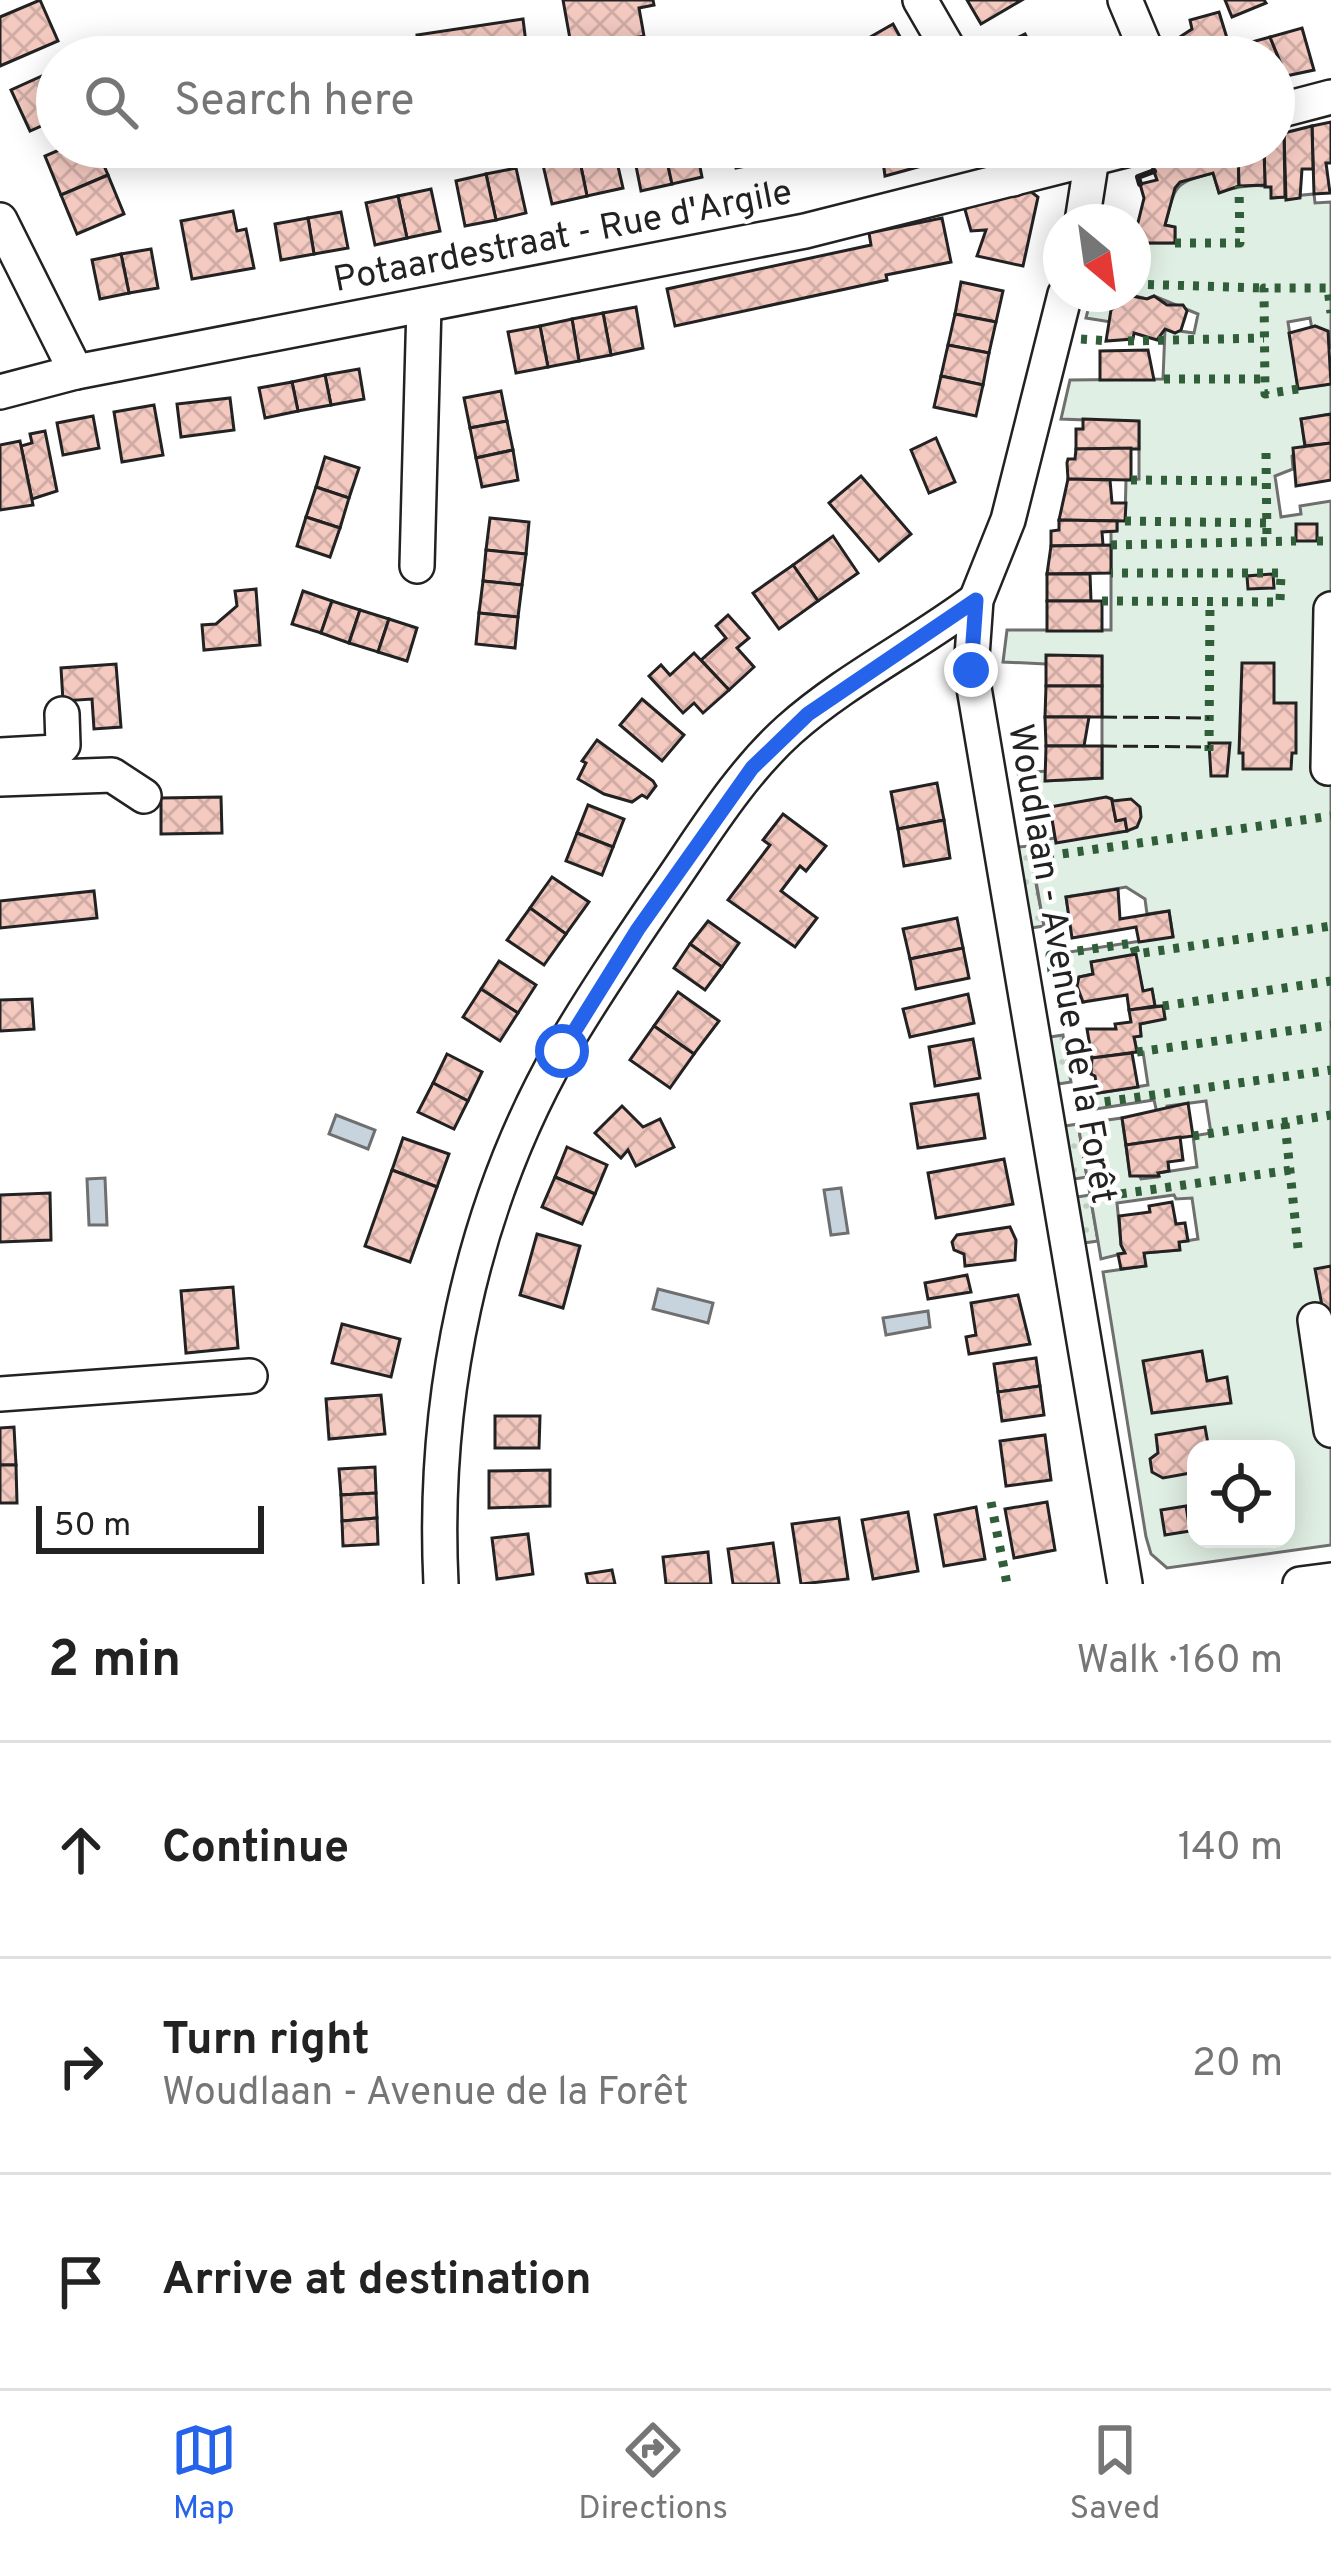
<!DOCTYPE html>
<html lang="en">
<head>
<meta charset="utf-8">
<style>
	:root { --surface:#fff; --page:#f6f6f6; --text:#222; --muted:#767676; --line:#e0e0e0; --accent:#2563eb }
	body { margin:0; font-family:Overpass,sans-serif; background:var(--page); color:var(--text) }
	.controls { position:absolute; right:36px; bottom:36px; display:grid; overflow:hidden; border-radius:24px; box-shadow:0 6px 30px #0003 }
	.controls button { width:108px; height:108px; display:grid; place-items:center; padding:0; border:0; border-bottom:3px solid var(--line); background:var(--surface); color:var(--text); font:60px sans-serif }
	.compass { position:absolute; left:1043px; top:204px; width:108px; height:108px; border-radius:50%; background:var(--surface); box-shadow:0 6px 30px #0003; rotate:151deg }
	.scale { position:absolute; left:36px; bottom:30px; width:228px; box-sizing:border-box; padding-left:12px; border:6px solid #222; border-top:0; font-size:33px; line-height:42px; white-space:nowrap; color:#222; -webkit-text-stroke:9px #fff; paint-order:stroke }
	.stop { position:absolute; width:36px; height:36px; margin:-27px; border:9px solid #2563eb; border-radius:50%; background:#fff }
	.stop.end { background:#2563eb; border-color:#fff; box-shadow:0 3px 12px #0008 }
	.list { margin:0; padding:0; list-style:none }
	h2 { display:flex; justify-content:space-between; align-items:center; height:156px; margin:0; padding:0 48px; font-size:51px }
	h2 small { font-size:39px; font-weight:400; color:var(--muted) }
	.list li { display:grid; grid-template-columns:78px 1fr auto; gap:36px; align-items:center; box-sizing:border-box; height:216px; padding:0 48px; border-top:3px solid var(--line) }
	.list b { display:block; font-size:45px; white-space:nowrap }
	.list p { margin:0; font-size:39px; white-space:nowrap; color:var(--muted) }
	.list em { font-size:39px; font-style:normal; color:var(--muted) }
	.icon { flex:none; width:66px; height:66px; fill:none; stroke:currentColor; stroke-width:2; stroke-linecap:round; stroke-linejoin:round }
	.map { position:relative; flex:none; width:1331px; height:1584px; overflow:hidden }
	.search { position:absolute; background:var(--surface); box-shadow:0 6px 30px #0003; left:36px; right:36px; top:36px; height:132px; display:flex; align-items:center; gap:30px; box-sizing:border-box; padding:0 42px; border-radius:66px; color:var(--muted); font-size:45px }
	.sheet { height:804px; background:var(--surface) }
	nav { display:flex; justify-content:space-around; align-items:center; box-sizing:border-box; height:168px; border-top:3px solid var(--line); background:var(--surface); font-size:33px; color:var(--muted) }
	nav a { display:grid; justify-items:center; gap:6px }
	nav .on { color:var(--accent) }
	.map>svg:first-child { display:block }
</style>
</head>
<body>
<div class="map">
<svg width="1331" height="1584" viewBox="0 0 1331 1584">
	<defs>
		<pattern id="grass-dots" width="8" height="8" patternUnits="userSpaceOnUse" patternTransform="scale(3)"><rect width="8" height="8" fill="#e0efe3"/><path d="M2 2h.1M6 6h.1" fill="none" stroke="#c0cdc2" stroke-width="1.8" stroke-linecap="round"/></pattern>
		<pattern id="building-cross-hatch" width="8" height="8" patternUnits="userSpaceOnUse" patternTransform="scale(3)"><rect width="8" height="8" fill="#f3c9c0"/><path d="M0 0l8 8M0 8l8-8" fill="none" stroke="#d0aca5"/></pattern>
	</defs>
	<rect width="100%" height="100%" fill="#fff"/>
	<g fill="url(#grass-dots)" stroke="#6f6f6f" stroke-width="3">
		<polygon points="1029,846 1044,926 1031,928 1018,847"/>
		<polygon points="1063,1035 1071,1082 1058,1084 1050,1037"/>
		<polygon points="1078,1124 1087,1177 1074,1179 1065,1126"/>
		<polygon points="1090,1195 1098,1241 1084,1243 1077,1197"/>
	</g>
	<g fill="#e0efe3" stroke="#6f6f6f" stroke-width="3" fill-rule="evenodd">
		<path d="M1213,173L1219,192C1236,187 1255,183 1271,187L1272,198L1314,194L1315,203L1331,202V349L1328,332L1315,326L1312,329L1310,318L1288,322L1298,388L1331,384V414L1301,419L1305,446L1292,456L1293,469L1275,476L1281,517L1301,514L1300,506L1331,501V1545L1167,1568L1151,1554L1146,1537L1103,1272L1145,1266L1144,1253L1179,1250V1242L1198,1239L1192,1198L1176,1199L1174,1195L1117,1203L1121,1244L1125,1253L1101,1259L1078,1124L1122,1118L1130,1175H1139L1141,1179L1158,1177V1173L1197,1167L1193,1136L1211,1133L1206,1101L1167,1106L1166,1111L1157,1113L1154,1100L1076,1112L1074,1097L1148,1085L1143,1052H1137L1134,1037L1141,1036L1140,1024L1165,1018L1163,1006H1155L1152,990L1143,991L1135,955L1092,962L1093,974L1079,977L1077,986L1083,1002L1058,1003L1050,955L1173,936L1169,911L1147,914L1145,899L1126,887L1066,897L1070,922L1044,926L1029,842L1055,838L1051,807V814L1027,818L1018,773L1046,771V781L1102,778V657L1046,664L1003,662L1007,630H1111V532L1117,530V521L1125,520L1126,480L1139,479V422L1061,419L1070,380L1163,379L1165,329L1194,333L1198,314L1154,296L1147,299L1128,294H1133V243H1175V228L1165,225C1175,186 1173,183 1213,173ZM1196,1449H1286V1539H1196Z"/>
		<polygon points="1092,294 1121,294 1111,310 1111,322 1086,318"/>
	</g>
	<g fill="#c7d3dd" stroke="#6f6f6f" stroke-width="3">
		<polygon points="336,1115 375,1130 368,1149 329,1134"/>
		<polygon points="105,1178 107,1225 89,1225 87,1179"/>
		<polygon points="841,1188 848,1233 831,1235 824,1190"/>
		<polygon points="658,1289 713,1303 708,1323 653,1309"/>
		<polygon points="928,1311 930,1327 886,1335 883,1318"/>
	</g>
	<g fill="url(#building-cross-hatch)" stroke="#222" stroke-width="3">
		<polygon points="40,0 58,41 0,66 0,17"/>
		<polygon points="563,0 653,0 654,5 639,8 644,36 572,50"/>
		<polygon points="967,0 1022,0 981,24"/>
		<polygon points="1225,0 1264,0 1266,3 1232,17"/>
		<polygon points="1219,12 1230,48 1270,37 1286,76 1274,79 1274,57 1166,57 1163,48 1192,29 1190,20"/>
		<polygon points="523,19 527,51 489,57 420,57 417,35"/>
		<polygon points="893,24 911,57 866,57 858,44"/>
		<polygon points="1302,28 1314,70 1286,76 1270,37"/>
		<polygon points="1025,34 1037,57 1002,57 997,48"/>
		<polygon points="334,43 337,57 260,56"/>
		<polygon points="53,71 57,80 57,119 30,131 11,90"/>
		<polygon points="1331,122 1331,163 1326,163 1330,193 1314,194 1312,126"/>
		<polygon points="1312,126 1313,169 1302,169 1300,198 1286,200 1284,133"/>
		<polygon points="1284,133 1285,197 1271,198 1271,187 1265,187 1264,147 1274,147 1274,135"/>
		<polygon points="66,147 96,147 108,175 61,195 45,156"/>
		<polygon points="653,147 664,147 672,184 641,191 633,151"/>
		<polygon points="664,147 696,147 702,177 672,184"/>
		<polygon points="731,147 763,147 766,162 736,168"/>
		<polygon points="763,147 795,147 797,155 766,162"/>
		<polygon points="815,147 853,147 817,156"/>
		<polygon points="881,147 971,147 962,155 885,176"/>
		<polygon points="1225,147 1238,147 1239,186 1219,193 1213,173 1180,182 1175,188 1165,225 1175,227 1175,243 1133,243 1144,198 1140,184 1157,180 1152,166"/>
		<polygon points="1238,147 1264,147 1265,185 1239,186"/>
		<polygon points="614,149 623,188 587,196 579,157"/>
		<polygon points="579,157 587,196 552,204 543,165"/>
		<polygon points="516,168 526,213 496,220 486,174"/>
		<polygon points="486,174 496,220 465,226 456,181"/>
		<polygon points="108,175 124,214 77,234 61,195"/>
		<polygon points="431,189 440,231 407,238 398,196"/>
		<polygon points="1030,191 1038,197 1023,266 977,256 986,230 971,231 964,206"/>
		<polygon points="398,196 407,238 375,245 366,203"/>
		<polygon points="233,211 237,231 246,229 254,268 192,279 181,221"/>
		<polygon points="341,212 348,248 314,254 308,218"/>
		<polygon points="308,218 314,254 281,260 275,224"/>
		<polygon points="942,218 951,262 886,275 887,280 675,326 667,289 871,245 869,233"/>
		<polygon points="151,249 158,288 129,293 121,254"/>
		<polygon points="121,254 129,293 100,299 92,260"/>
		<polygon points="961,282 1003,291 996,322 955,314"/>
		<polygon points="1121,294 1147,299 1154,296 1167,305 1183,305 1187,311 1181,330 1175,333 1165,329 1157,340 1134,333 1133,339 1106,341 1111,310 1118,304"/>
		<polygon points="636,307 643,348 611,355 603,313"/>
		<polygon points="603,313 611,355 579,361 572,319"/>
		<polygon points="955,314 996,322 989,353 948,345"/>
		<polygon points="572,319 579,361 548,367 540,326"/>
		<polygon points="540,326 548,367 516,373 508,332"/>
		<polygon points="1315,326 1328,331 1331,384 1298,389 1289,333"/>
		<polygon points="948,345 989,353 983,385 941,376"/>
		<polygon points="1148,350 1154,380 1100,380 1100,351"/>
		<polygon points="359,369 364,399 331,405 325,375"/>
		<polygon points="325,375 331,405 298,411 292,382"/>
		<polygon points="941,376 983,385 976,416 934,407"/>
		<polygon points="292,382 298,411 265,418 259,388"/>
		<polygon points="501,391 507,421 470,428 464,398"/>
		<polygon points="230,398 234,430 181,437 177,404"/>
		<polygon points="154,405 163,455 122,462 114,412"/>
		<polygon points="1331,414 1331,443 1305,446 1301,419"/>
		<polygon points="93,416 99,448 63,455 57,423"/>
		<polygon points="1083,419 1139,421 1139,449 1076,449 1076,429 1083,429"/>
		<polygon points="507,421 513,450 476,458 470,428"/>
		<polygon points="45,431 57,491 32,499 21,446 32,443 30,434"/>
		<polygon points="936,438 955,482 929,493 911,450"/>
		<polygon points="20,441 33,505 0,510 0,445"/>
		<polygon points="1331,443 1331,480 1296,486 1293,448"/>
		<polygon points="1131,448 1131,480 1068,479 1067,463 1068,459 1075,459 1076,449"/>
		<polygon points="513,450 518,480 482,487 476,458"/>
		<polygon points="325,457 359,468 349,498 316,487"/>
		<polygon points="861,476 911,534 879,561 829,503"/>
		<polygon points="1068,479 1110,480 1112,503 1126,503 1125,521 1059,520"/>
		<polygon points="316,487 349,498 340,528 306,517"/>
		<polygon points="306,517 340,528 330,557 297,546"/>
		<polygon points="490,518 529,522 526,554 486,550"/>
		<polygon points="1059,520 1117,521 1117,531 1102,532 1103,545 1051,546 1051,531 1059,530"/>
		<rect x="1296" y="524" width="21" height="17"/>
		<polygon points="833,536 858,573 818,601 793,565"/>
		<polygon points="1111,545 1111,573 1047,574 1051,546"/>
		<polygon points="486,550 526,554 522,585 483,581"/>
		<polygon points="793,565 818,601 779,629 753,593"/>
		<polygon points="1047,574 1090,574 1091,601 1047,601"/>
		<polygon points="1273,574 1274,588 1248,589 1247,576"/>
		<polygon points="483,581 522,585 518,617 479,613"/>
		<polygon points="256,589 260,645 204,650 202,625 216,624 237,606 235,591"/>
		<polygon points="303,591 332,601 321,633 292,624"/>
		<polygon points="332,601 360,610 349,643 321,633"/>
		<rect x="1047" y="601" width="55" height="30"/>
		<polygon points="360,610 389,619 378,652 349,643"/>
		<polygon points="479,613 518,617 515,648 476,644"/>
		<polygon points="728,615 749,638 737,648 754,667 729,690 701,660 726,638 716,626"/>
		<polygon points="389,619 417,628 407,661 378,652"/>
		<polygon points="694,653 729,690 703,713 694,703 683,713 649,676 661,665 670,675"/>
		<polygon points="1046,655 1102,656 1102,686 1046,686"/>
		<polygon points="1242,663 1274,663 1274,703 1296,703 1296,753 1292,753 1291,769 1243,769 1243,753 1239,753"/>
		<polygon points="116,664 121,727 94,729 92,699 63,701 61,668"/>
		<polygon points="1046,686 1102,686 1102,717 1045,717"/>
		<polygon points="642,699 684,735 662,761 620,725"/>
		<polygon points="1045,717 1089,717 1084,746 1046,746"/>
		<polygon points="597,740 653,781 656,786 647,798 642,795 632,802 604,794 578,779 586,763 582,761"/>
		<polygon points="1209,743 1230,743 1227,776 1211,776"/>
		<polygon points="1046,746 1102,746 1102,778 1045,781"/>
		<polygon points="937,783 944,820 898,829 891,792"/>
		<polygon points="221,797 222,833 161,834 161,798"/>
		<polygon points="1106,797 1112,799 1116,821 1125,819 1127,831 1056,843 1050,807"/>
		<polygon points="1131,799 1140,807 1141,817 1137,827 1127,831 1125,819 1116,821 1112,801"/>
		<polygon points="588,805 624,819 613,847 577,833"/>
		<polygon points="783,814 826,846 806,871 800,866 781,891 817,918 795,947 728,900 770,845 763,840"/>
		<polygon points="944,820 950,858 904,866 898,829"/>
		<polygon points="577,833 613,847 602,875 566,861"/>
		<polygon points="552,877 589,902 566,934 530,908"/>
		<polygon points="1118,889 1120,919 1169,911 1173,937 1139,942 1136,927 1072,938 1066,897"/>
		<polygon points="94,891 97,918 0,928 0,901"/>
		<polygon points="530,908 566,934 544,965 507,940"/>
		<polygon points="957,918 963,948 910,959 903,929"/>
		<polygon points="708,921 739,943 722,967 690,944"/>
		<polygon points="690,944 722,967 705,990 674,968"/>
		<polygon points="963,948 969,978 916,989 910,959"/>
		<polygon points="1136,954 1143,991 1152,989 1155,1006 1129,1010 1127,995 1083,1002 1077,986 1079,977 1093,974 1091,962"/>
		<polygon points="499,961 536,985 518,1013 481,989"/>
		<polygon points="481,989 518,1013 500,1041 463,1017"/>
		<polygon points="678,992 719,1021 694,1054 654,1026"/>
		<polygon points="968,994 974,1023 910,1037 903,1009"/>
		<polygon points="32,999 34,1029 0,1031 0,1000"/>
		<polygon points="1163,1006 1165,1019 1140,1024 1141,1036 1134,1037 1137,1052 1092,1058 1087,1029 1116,1029 1115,1024 1131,1022 1129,1010"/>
		<polygon points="654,1026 694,1054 670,1088 630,1060"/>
		<polygon points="973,1039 980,1078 935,1086 929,1047"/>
		<polygon points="1132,1053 1138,1087 1098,1093 1095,1076 1091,1074 1092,1058"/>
		<polygon points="447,1054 482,1072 468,1101 433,1083"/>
		<polygon points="433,1083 468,1101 454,1129 418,1112"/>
		<polygon points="978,1094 985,1138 918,1148 911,1104"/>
		<polygon points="1188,1103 1193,1136 1126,1145 1122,1118"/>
		<polygon points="622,1106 643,1127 660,1119 674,1147 636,1166 628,1150 621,1158 595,1133"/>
		<polygon points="1180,1137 1183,1160 1168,1162 1169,1171 1158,1173 1159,1176 1130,1176 1126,1145"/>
		<polygon points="403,1138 449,1154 437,1187 392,1170"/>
		<polygon points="567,1147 607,1165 595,1194 555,1177"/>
		<polygon points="1004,1159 1013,1204 936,1218 928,1173"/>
		<polygon points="392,1170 437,1187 410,1262 365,1246"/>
		<polygon points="555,1177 595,1194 582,1224 542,1207"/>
		<polygon points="50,1193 51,1240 0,1242 0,1195"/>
		<polygon points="1172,1202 1176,1224 1185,1223 1188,1241 1179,1242 1180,1250 1144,1253 1146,1266 1121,1269 1118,1254 1125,1253 1121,1245 1119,1216 1150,1212 1149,1206"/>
		<polygon points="1010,1227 1016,1240 1015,1260 965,1266 964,1254 954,1250 952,1242 957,1235"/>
		<polygon points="537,1234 580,1246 563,1308 520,1295"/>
		<polygon points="1331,1266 1331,1315 1324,1316 1315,1269"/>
		<polygon points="967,1275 971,1292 928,1299 925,1283"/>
		<polygon points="233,1287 238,1348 186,1353 181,1291"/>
		<polygon points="1018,1295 1030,1344 969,1354 966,1337 976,1335 971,1303"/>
		<polygon points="342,1324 400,1339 391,1377 332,1363"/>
		<polygon points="1202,1351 1207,1381 1227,1377 1231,1403 1152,1413 1143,1361"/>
		<polygon points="1036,1358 1040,1386 998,1392 994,1364"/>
		<polygon points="1040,1386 1044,1415 1002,1421 998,1392"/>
		<polygon points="381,1395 385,1434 329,1439 326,1399"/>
		<polygon points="495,1416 540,1416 539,1448 495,1448"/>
		<polygon points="14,1427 16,1465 0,1465 0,1428"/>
		<polygon points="1205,1427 1209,1449 1196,1449 1196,1472 1163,1478 1152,1472 1150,1459 1158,1453 1156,1435"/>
		<polygon points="1045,1435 1051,1480 1006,1486 1000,1441"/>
		<polygon points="0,1465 16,1465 17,1503 0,1503"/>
		<polygon points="375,1467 376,1493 341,1495 339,1469"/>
		<polygon points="550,1470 550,1506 489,1508 489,1471"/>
		<polygon points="376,1493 377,1518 342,1521 341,1495"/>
		<polygon points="1047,1502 1055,1550 1014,1558 1005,1509"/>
		<polygon points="1186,1506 1190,1531 1165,1535 1161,1510"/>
		<polygon points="976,1507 985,1559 944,1566 935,1515"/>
		<polygon points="908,1512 918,1571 873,1579 862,1520"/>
		<polygon points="377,1518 378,1544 343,1546 342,1521"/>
		<polygon points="839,1518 848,1579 801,1584 792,1524"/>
		<polygon points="528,1534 533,1574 497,1579 492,1538"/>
		<polygon points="773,1543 779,1584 733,1584 728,1549"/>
		<polygon points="708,1552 711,1584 666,1584 663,1557"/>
		<polygon points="612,1570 615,1584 588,1584 586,1574"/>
	</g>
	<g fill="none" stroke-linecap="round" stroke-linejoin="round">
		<defs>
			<g id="minor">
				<polyline points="920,0 953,57"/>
				<polyline points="1125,0 1149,57"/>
				<polyline points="1274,112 1331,97"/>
				<polyline points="1000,147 1013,179"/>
				<polyline points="0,220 76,372"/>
				<polyline points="1082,222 1092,158"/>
				<polyline points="1065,294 1008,520 976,600 971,670 1125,1584"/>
				<polyline points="0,392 76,372 805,231 1137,147"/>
				<polyline points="417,566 424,305"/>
				<polyline points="0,755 56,752 63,745 62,714"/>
				<polyline points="1328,768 1331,609"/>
				<polyline points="0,779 112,775 144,796"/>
				<polyline points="1315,1320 1331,1430"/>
				<polyline points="0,1394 250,1376"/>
				<path d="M441,1584C432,1400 470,1210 562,1049C593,996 627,946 661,896C701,839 737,777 789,730C845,680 916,645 976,600"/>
				<polyline points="1300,1584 1331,1580"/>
			</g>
		</defs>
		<use href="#minor" stroke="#222" stroke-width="38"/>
		<use href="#minor" stroke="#fff" stroke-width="33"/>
		<g stroke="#2f5e38" stroke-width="9" stroke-dasharray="6 9" stroke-linecap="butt">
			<polyline points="1175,243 1240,243 1239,186"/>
			<polyline points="1133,284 1264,288"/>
			<polyline points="1081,339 1111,341"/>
			<polyline points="1128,341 1264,338"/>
			<polyline points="1164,379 1265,379"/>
			<polyline points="1298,389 1265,394 1264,288 1328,288 1331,313"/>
			<polyline points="1266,453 1267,542"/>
			<polyline points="1131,480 1266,481"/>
			<polyline points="1125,521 1267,523"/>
			<polyline points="1317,541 1331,541"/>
			<polyline points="1111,545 1296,541"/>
			<polyline points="1102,601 1280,602 1281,573 1111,573"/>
			<polyline points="1209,751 1210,602"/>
			<polyline points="1033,858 1331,816"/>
			<polyline points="1052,972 1050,955 1133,943 1136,954 1331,926"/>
			<polyline points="1163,1006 1331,981"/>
			<polyline points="1137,1052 1331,1025"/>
			<polyline points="1075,1106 1331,1070"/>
			<polyline points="1285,1123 1298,1248"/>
			<polyline points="1193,1136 1331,1115"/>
			<polyline points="1091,1198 1291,1170"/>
			<polyline points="991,1502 1007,1584"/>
		</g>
		<g stroke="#222" stroke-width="3" stroke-dasharray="15 6" stroke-linecap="butt">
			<polyline points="1102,717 1209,718"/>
			<polyline points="1102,746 1209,747"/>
		</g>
		<polyline stroke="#222" stroke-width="6" points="1140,184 1138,177 1154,171"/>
	</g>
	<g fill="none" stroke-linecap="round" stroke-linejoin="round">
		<polyline stroke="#2563eb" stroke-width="15" points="562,1051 638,929 752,768 808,714 976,600 971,670"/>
	</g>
	<g text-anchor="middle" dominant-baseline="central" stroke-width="9" stroke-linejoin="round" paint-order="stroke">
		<g font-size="36" fill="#222" stroke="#fff">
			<text transform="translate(563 238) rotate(-11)">Potaardestraat - Rue d'Argile</text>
			<text transform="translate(1060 964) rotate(80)">Woudlaan - Avenue de la Forêt</text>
		</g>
	</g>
</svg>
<div class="controls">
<button><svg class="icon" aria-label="locate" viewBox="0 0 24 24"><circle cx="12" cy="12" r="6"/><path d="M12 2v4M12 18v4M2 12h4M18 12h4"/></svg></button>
</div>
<svg class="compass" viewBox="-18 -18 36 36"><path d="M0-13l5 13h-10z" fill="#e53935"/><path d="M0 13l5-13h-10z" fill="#767676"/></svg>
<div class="scale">50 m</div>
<div class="stop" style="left:562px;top:1051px"></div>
<div class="stop end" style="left:971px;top:670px"></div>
<div class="search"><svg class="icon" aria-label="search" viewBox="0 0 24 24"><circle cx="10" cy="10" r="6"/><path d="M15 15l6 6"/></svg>Search here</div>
</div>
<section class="sheet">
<h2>2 min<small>Walk · 160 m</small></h2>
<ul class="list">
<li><svg class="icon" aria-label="ahead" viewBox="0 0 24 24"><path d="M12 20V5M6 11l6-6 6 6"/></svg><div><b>Continue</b></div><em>140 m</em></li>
<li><svg class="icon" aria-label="right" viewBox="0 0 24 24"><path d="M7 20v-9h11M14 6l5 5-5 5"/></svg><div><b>Turn right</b><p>Woudlaan - Avenue de la Forêt</p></div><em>20 m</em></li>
<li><svg class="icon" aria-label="arrive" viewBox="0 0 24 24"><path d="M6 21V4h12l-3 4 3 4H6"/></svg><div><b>Arrive at destination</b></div></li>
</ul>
</section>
<nav>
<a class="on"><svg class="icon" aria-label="map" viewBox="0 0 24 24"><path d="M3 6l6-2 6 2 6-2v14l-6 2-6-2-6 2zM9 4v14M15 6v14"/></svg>Map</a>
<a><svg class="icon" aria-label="directions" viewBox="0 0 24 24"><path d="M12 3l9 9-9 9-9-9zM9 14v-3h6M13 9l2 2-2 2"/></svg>Directions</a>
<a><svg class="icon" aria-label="saved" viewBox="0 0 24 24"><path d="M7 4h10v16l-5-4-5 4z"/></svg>Saved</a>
</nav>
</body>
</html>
